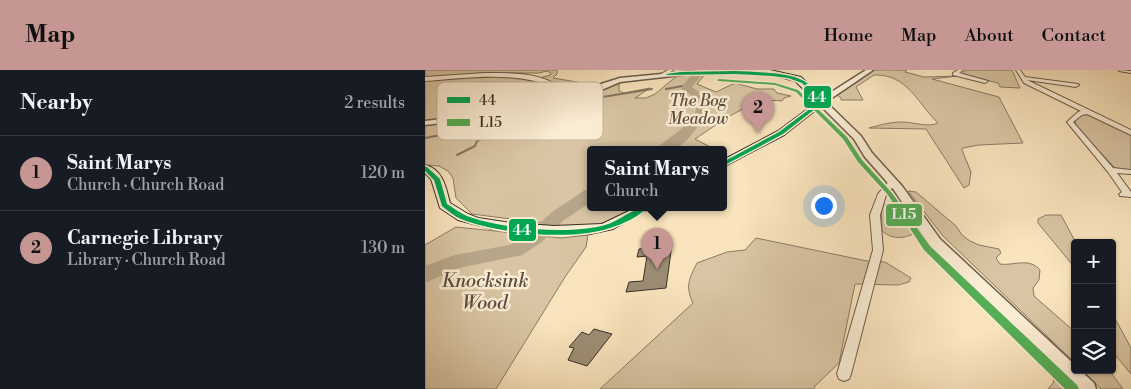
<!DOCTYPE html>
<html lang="en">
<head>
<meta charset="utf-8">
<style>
	:root { --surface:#171b24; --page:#242831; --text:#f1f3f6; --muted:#9ea1a6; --line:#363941; --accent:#c59692 }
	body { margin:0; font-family:"Libre Bodoni",serif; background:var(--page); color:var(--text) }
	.controls { position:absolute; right:15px; bottom:15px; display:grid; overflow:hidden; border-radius:5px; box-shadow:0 1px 4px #0004 }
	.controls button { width:45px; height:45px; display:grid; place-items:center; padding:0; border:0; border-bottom:1px solid var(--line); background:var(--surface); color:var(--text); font:25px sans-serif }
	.you { position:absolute; left:398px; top:135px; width:18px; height:18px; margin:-12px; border:4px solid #fff; border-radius:50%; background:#1a73e8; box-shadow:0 0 0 8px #1a73e833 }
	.badge { display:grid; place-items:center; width:32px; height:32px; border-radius:50%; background:var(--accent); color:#111; font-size:16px; font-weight:700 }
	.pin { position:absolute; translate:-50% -41px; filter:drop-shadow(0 1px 2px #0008) }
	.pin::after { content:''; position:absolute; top:26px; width:18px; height:15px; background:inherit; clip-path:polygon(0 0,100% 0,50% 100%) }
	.popup { position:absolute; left:162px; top:76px; width:140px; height:65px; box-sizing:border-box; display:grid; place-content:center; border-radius:5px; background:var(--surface); filter:drop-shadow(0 1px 4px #0005); font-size:16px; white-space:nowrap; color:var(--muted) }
	.popup b { font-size:19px; color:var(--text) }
	.popup::after { content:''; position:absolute; left:50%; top:100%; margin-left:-10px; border:10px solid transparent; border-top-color:var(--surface) }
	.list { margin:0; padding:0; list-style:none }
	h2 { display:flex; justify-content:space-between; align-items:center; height:65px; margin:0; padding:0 20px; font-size:21px }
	h2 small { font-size:16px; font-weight:400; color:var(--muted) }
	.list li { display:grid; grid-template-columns:32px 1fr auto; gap:15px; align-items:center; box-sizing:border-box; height:75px; padding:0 20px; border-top:1px solid var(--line) }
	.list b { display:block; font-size:19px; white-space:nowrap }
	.list p { margin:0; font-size:16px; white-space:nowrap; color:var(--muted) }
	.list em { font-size:16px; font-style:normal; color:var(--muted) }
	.icon { flex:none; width:28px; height:28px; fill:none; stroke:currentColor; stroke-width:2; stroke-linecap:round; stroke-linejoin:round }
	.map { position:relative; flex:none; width:706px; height:319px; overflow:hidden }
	header { display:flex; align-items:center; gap:30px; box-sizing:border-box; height:70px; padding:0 25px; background:var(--accent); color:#111 }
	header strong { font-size:24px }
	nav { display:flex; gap:28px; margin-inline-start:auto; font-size:18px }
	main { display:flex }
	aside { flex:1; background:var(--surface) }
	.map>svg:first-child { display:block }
</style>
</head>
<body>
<header>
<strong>Map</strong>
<nav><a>Home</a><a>Map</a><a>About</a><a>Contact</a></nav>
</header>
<main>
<aside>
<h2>Nearby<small>2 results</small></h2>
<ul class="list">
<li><span class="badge">1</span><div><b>Saint Marys</b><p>Church · Church Road</p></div><em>120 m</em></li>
<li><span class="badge">2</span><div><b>Carnegie Library</b><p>Library · Church Road</p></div><em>130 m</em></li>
</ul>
</aside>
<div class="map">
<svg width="706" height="319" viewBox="0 0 706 319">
	<rect width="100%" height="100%" fill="#f9e4bd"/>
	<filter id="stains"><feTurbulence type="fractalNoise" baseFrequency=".004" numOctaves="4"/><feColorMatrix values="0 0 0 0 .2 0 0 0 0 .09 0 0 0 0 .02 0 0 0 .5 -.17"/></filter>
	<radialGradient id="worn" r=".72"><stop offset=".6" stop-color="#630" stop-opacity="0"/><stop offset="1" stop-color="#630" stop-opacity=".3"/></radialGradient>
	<g fill="#d9c5a3" stroke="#8a7a64">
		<polygon points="0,0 132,0 132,4 128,8 152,12 147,14 147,18 129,26 138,18 115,8 125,5 126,3 122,1 114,3 56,3 0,9"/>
		<path d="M447,0H482L480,2L499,7L533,6L507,9L574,27L598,73L554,75L538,78L537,80L546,102L544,115L539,118L501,59L444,58C455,55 466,52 477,52C489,52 503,58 513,53C492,33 483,4 449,5L431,17L438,30H416V28L412,25Z"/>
		<polygon points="541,0 587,0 595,18 575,17 573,13 536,4"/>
		<path d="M281,3L272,14L291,22L310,13L332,19H349L352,23L366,26L359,28L357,31C328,26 293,54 270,69L291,80H166V138H213L182,152L155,158L47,144L31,128L28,108L23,101L14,96L0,95V53C47,48 96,47 141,35C160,30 174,17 194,13V21L199,23L225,18L210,28H221L230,24L253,5Z"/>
		<polygon points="58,5 113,9 130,18 128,22 121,26 67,42 0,51 0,10"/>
		<polygon points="664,44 706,64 706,101 690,98 652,58 650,51 657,45"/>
		<path d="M483,121L491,122L531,156L537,165L545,171L554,175L574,179L576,183L571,188L575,194C589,196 604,187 615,200L614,210L608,218L609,226L650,262V293L518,166Z"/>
		<path d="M475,133L493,162C480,168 469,171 457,161L456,135Z"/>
		<polygon points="621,145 636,145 651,173 650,198 613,153 613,149"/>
		<polygon points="31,157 136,168 163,165 161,177 140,207 71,319 0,319 0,175"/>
		<path d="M331,168L442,191L460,192L486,208L484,212L473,215L430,214L414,293L390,316L389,319H175L268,233C260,216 264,209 272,193L302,182L320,180Z"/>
		<polygon points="687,243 706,278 706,304 687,281"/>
		<polygon points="623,292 651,319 623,319 629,312"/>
		<polygon points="657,300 684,300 698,319 676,319"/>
	</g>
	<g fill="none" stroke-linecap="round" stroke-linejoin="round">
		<g stroke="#867662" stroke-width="2">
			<polyline points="241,19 263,15"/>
			<polyline points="0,68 41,60 98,58 141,45 171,28 227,19"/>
			<polyline points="32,85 50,76 52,71 76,60"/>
		</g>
		<g fill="#b8a68a" fill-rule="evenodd">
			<path d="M270,0H280L267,17L278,25L282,34C281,49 262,75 247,80C243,82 236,80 231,80C238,69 285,47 268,27C265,23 259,22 256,18Z"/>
			<polygon points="166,119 166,132 139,150 117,172 97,185 34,198 0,213 0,196 30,185 84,175 103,164 127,142 160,120"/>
		</g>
	</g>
	<g fill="#9d8d75" stroke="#3a2e26">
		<polygon points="247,174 241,218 201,222 204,212 218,211 222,186 212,187 214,179 225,178 226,176"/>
		<polygon points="169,259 187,264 162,296 143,290 149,278 144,277 157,262 164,265"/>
	</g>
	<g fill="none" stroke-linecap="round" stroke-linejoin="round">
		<defs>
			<g id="minor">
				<polygon points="243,0 248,0 240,6 236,6 236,4"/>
				<polygon points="533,0 538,0 534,3 563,11 560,13 528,5 528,3"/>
				<polygon points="591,0 595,0 600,7 653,14 654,15 651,17 602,10 706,60 706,65 662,44 657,45 648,52 688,98 706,100 706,104 692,103 706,122 706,127 695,126 694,124 697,122 683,102 642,52 653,42 656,41 599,13"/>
				<polygon points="694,0 706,1 706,3 694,1"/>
				<path d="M60,3C86,3 117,2 138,19L129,26L72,46L70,45V43L125,24L131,19C96,0 40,8 0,11V7Z"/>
				<polygon points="468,109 472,112 461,125 455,145 458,180 426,304 424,309 419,311 414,309 412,304 448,180 445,145 453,124 465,110"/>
			</g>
			<g id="tertiary">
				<polygon points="278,0 300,0 195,12 132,39 0,55 0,51 131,35 176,14 195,8"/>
				<polygon points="441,0 448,0 401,32 436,66 447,83 477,116 515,169 650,295 650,300 655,300 669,313 671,319 649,319 505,175 469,120 440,87 429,69 394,34 394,30"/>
			</g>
			<g id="secondary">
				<polygon points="291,0 345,0 376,7 401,32 359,65 298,97 298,90 353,61 392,32 370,11 347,5 294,2"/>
				<path d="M0,95C18,99 21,118 25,133L43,144L53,148L87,153L129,156L177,154L210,138H225L188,159L165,164L148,165L108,164L67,159L33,150L15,138L6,109L0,103Z"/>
			</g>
		</defs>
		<use href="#minor" stroke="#6a5c4c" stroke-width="2"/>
		<use href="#tertiary" stroke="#6a5c4c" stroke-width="3"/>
		<use href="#secondary" stroke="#3a2e26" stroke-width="2"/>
		<use href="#minor" fill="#fbedd4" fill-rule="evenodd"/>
		<use href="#tertiary" fill="#fbedd4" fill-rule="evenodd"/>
		<use href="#secondary" fill="#fbedd4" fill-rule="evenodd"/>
		<defs>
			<g id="bus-1">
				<path d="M310,1C329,2 361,2 377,10C386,14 393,25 399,32L358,64L298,96V92L354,62L394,32L377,13L363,8L347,6L310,4L243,5L241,4L256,2Z"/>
				<path d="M0,96L2,97L15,109L22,134C29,138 35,143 42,146C76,159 146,165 180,155C195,151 208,137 222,138C213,147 198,154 185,158C146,171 74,164 36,149C29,146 23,141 17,136L9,110L0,101Z"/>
			</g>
			<polygon id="bus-2" points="294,9 350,13 373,20 422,67 437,90 467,123 505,176 652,315 654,319 640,319 499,180 463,125 433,92 418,69 371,22 350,15 293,11 292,10"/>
		</defs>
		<use href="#bus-1" stroke="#fbedd4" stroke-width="3"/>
		<use href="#bus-2" stroke="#fbedd4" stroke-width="3"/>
		<use href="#bus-1" fill="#00a651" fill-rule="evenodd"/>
		<use href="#bus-2" fill="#55ae56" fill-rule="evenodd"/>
	</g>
	<g text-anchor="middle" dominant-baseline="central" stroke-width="5" stroke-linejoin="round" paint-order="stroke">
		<g font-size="16" font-style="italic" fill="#5a4c3f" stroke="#fbedd4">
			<text x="273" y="31">The Bog<tspan x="273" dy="18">Meadow</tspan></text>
		</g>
		<g font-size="19" font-style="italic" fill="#5a4c3f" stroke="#fbedd4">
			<text x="60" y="211">Knocksink<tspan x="60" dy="22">Wood</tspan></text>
		</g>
	</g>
	<rect x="12" y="12" width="166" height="58" rx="8" fill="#fbedd4" stroke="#c1b4a0" stroke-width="1"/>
	<rect x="22" y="27" width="23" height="6" fill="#00a651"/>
	<rect x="22" y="49" width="23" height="7" fill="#55ae56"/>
	<g font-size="14" fill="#3a2e26">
		<text x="54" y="35">44</text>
		<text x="54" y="57">L15</text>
	</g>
	<g stroke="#fbedd4" stroke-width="2">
		<rect x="378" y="15" width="29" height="24" rx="5" fill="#00a651"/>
		<rect x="460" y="133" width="38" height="24" rx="5" fill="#55ae56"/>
		<rect x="83" y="148" width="29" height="24" rx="5" fill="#00a651"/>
	</g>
	<g font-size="14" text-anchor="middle" font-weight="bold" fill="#fff">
		<text x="392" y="32">44</text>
		<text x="479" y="149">L15</text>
		<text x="97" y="165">44</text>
	</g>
	<rect width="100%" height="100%" filter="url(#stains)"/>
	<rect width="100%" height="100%" fill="url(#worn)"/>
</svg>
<div class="controls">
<button>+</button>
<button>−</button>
<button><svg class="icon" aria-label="layers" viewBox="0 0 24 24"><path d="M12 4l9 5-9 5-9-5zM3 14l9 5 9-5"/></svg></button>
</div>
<div class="you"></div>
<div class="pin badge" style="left:232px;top:199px">1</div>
<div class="popup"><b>Saint Marys</b>Church</div>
<div class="pin badge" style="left:333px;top:63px">2</div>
</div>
</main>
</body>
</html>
